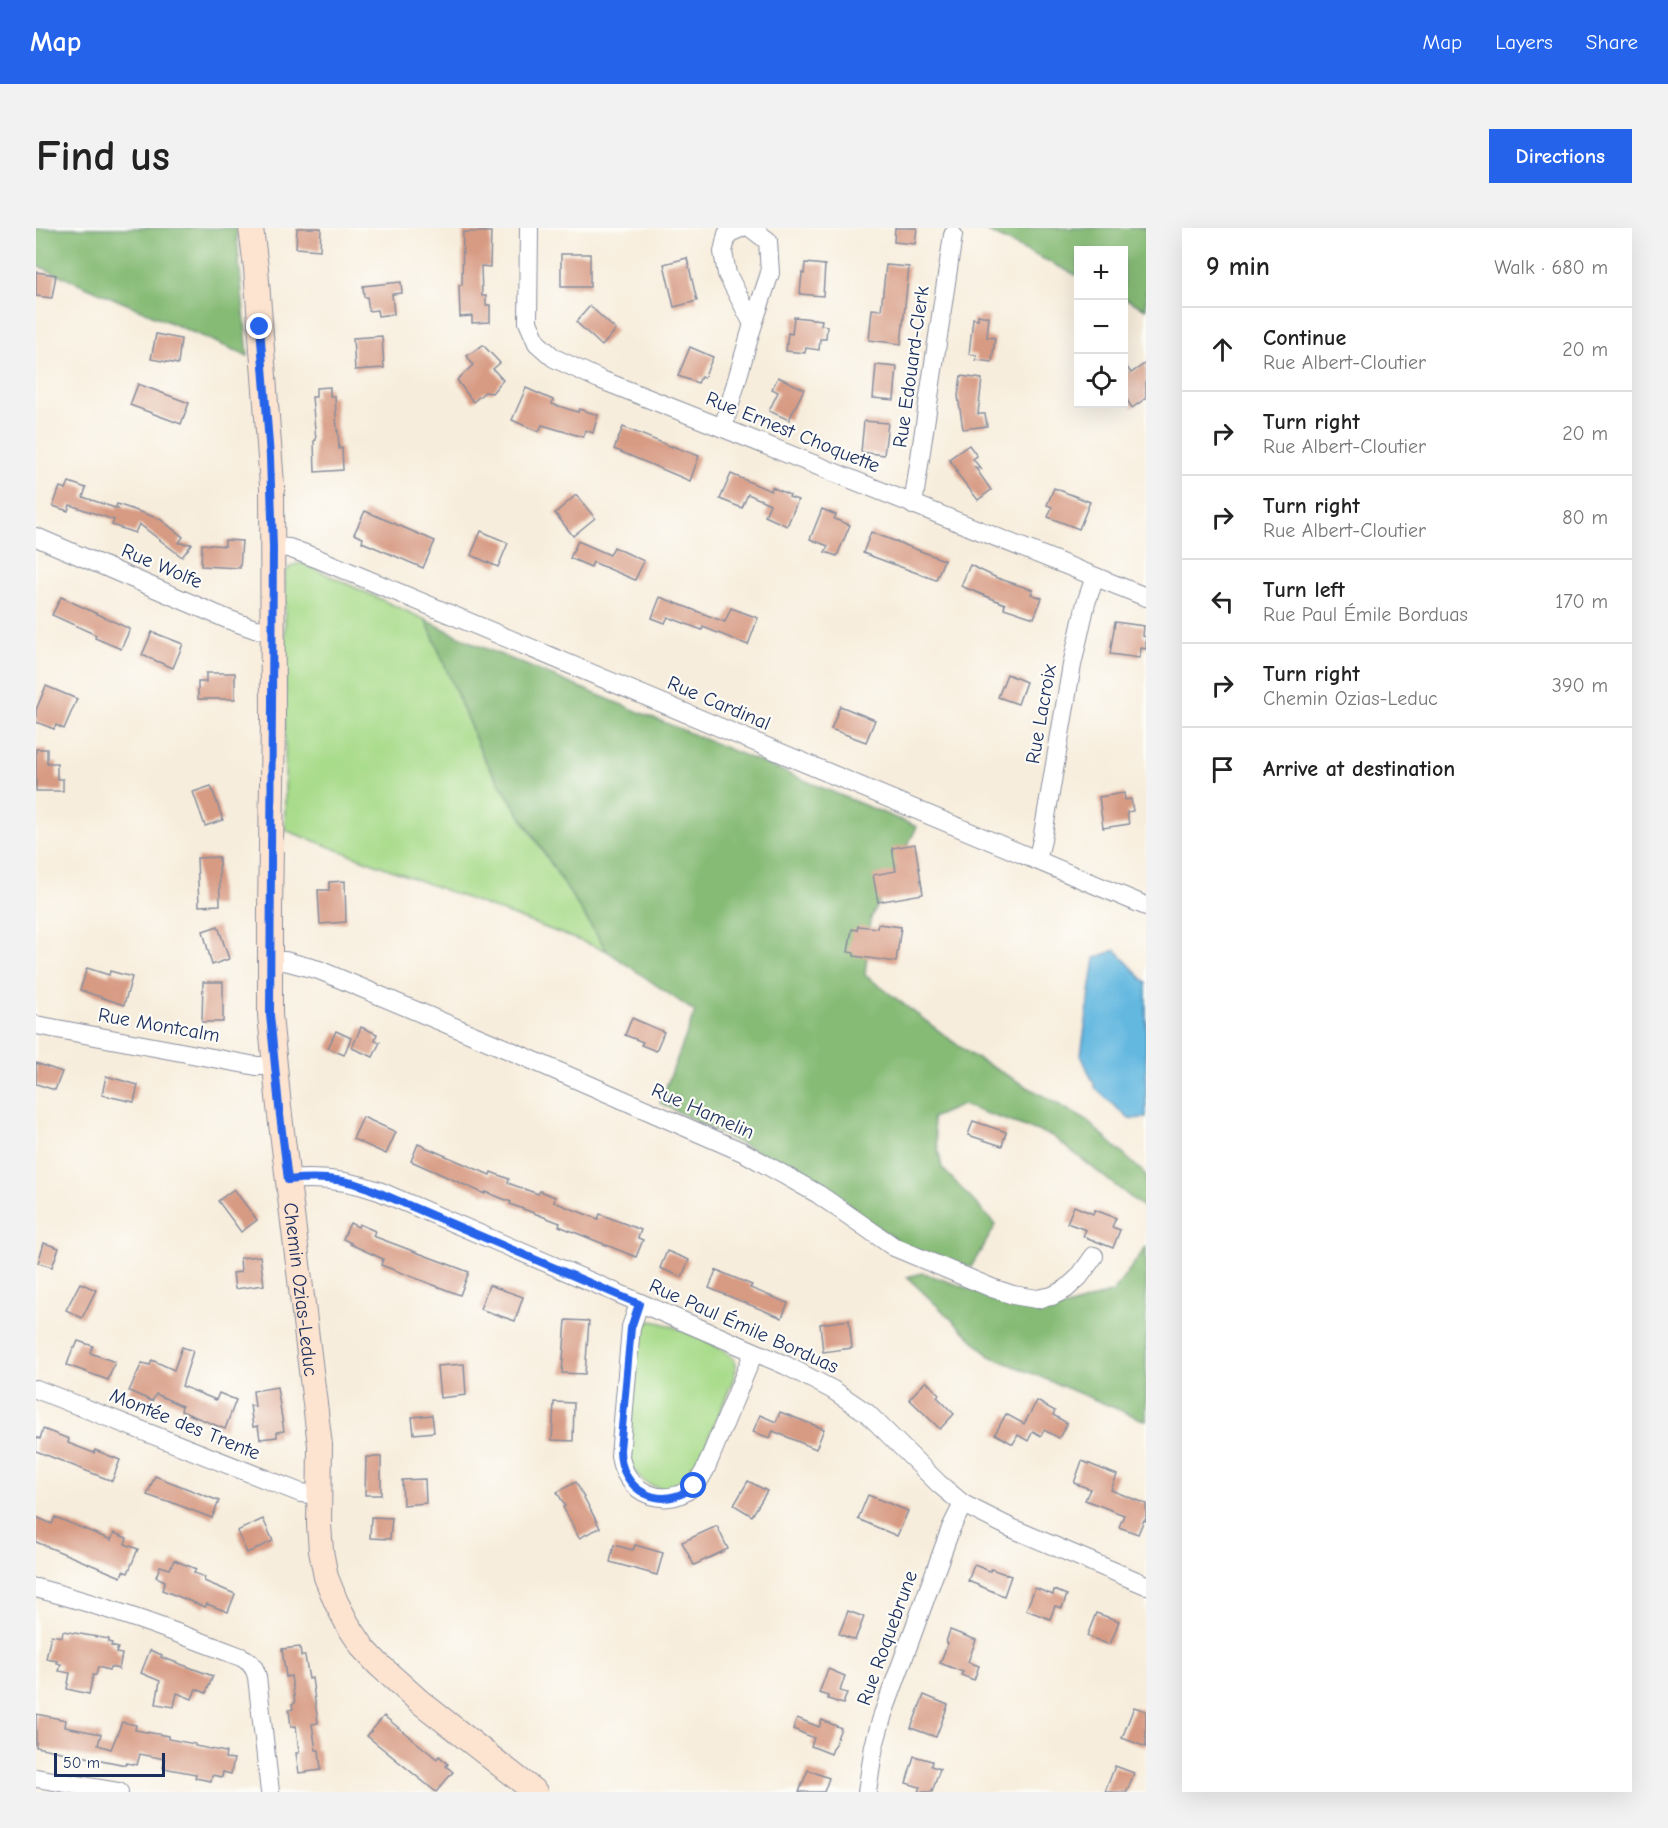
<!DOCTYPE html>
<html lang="en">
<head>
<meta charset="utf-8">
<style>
	:root { --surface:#fff; --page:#f2f2f2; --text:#222; --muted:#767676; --line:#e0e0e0; --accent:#2563eb }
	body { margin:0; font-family:"Comic Neue",sans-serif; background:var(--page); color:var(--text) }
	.controls { position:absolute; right:18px; top:18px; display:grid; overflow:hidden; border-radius:0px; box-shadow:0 6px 24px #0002 }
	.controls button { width:54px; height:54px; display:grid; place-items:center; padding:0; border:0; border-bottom:2px solid var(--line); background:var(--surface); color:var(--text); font:30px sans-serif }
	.scale { position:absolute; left:18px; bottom:15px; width:111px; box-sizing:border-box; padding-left:6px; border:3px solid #1b2f5e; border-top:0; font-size:16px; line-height:21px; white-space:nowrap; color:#1b2f5e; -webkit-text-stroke:4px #fdfcf7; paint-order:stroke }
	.stop { position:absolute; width:18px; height:18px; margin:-14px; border:4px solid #2563eb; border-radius:50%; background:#fff }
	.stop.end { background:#2563eb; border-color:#fff; box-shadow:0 2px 6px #0008 }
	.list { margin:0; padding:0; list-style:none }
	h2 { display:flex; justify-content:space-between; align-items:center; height:78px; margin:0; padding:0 24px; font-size:26px }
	h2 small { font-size:20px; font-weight:400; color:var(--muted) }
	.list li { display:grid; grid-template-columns:39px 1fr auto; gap:18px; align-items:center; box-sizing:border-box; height:84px; padding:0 24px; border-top:2px solid var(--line) }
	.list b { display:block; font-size:22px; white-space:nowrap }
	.list p { margin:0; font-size:20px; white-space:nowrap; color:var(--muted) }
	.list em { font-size:20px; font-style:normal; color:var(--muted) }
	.icon { flex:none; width:33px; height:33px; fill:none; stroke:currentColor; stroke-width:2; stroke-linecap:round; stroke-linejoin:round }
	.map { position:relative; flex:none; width:1110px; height:1564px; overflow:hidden; border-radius:0px }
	header { display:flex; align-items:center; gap:36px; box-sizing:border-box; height:84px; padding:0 30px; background:var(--accent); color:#fff }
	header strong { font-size:28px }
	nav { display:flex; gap:33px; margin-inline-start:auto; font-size:21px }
	.intro { display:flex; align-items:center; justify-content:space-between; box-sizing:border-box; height:144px; padding:0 36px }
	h1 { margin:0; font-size:42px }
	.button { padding:15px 27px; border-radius:0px; background:var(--accent); color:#fff; font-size:21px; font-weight:700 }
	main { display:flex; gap:36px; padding:0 36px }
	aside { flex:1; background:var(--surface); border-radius:0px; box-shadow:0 6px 24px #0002 }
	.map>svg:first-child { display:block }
</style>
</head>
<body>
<header>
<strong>Map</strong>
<nav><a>Map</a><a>Layers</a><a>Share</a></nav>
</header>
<div class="intro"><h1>Find us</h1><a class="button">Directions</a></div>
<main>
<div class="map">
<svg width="1110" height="1564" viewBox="0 0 1110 1564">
	<rect width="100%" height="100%" fill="#fdfcf7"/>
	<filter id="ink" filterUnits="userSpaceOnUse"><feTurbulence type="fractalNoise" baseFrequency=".0167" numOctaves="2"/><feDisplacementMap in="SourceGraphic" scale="12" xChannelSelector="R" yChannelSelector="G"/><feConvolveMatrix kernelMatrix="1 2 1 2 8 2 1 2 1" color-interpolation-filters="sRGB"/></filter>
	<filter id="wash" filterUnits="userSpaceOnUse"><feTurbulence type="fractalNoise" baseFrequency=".008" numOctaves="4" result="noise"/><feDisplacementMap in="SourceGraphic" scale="24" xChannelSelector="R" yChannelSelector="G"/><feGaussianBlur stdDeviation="1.35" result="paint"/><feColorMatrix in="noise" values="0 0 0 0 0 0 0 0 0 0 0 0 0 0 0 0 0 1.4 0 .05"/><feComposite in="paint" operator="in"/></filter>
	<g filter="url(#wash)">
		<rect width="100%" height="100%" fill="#f7eddc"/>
		<g fill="#a8db8a" stroke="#628574" stroke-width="1.5">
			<path d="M266,335L390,392L447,529L571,723L249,602V345C254,338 258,336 266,335Z"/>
			<path d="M615,1093C630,1094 691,1119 698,1132C702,1139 699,1148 696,1155L658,1244C653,1250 647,1256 639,1259C625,1265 605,1255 598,1242C594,1234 594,1226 593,1218L603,1104L608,1097Z"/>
		</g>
		<g fill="#86bb76" stroke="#50756a" stroke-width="1.5">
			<polygon points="0,0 200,0 212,128 0,37"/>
			<polygon points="944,0 1110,0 1110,81 1088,70 1088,22 1042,22 1042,48"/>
			<polygon points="390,392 439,416 881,599 835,690 829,747 935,827 1050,892 1110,947 1110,990 1108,980 1016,908 926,877 896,890 906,940 960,997 935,1039 894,1029 866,1015 725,926 624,875 659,784 571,723 447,529"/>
			<polygon points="1110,1019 1110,1193 954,1128 871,1049 887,1045 993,1081 1031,1079 1077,1064"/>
		</g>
		<polygon fill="#63b8e0" stroke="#3f749f" stroke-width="1.5" points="1080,722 1110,755 1110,890 1093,891 1060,861 1045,827 1059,730"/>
		<g id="blocks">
			<g fill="#d79a82">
				<polygon points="261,0 285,0 284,22 260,20"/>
				<polygon points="859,0 881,0 879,16 858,14"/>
				<polygon points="427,4 455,4 454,39 445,38 446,68 450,68 450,77 454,77 454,94 436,95 436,88 424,89 423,57 426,57"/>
				<rect x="525" y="26" width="29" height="33"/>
				<polygon points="651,30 661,73 638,79 628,36"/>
				<polygon points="769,35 789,37 787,68 764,66 766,45 768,46"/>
				<polygon points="850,37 873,39 865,116 833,112 836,81 845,82"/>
				<polygon points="0,44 20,47 16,70 0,68"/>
				<polygon points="365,54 366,65 356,66 358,86 342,88 341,82 333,83 331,69 328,69 327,58"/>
				<polygon points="554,78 580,102 566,118 540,94"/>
				<polygon points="942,87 953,89 951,109 959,110 956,134 940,132 941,127 933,126 937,90 942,91"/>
				<polygon points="758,89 786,92 785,97 791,98 790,111 784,111 783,122 770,120 769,125 750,123 752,105 756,106"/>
				<polygon points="120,106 145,111 142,136 115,131"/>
				<polygon points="346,108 348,140 319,142 317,110"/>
				<polygon points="447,117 464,135 457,141 467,152 456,165 449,164 437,174 421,152 437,137 431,128"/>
				<polygon points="654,119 677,129 668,150 665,149 662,155 642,148"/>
				<polygon points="1088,135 1095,145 1110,135 1110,170 1096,180 1088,167"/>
				<polygon points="840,137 861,139 858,172 837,170"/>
				<polygon points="925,148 946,151 942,186 949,186 951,198 927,201 922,168"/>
				<polygon points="742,149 768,161 753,192 733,183 742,164 736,161"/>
				<polygon points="102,156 153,175 145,196 94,177"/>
				<polygon points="294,159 294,168 299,168 301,203 302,203 303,221 306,220 307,242 279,244 278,213 280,212 276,169 280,169 280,160"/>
				<polygon points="490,160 517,172 516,176 542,184 543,181 562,187 557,205 549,202 547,209 506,197 503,204 476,192"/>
				<polygon points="828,193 852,195 848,227 825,224"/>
				<polygon points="587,199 636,219 636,218 663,228 654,253 578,221"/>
				<polygon points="933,217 941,228 937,231 945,241 939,239 955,262 942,272 920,244 922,243 913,231"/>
				<polygon points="695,246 735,263 736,259 754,267 753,269 762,272 751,298 729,288 734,276 712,266 706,280 684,271"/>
				<polygon points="33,254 50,260 47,269 82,281 80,278 81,276 124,291 147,309 143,315 156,316 146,329 103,296 99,305 76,297 78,292 43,280 34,277 32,283 17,278 24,259 30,261"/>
				<polygon points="1018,260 1054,274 1043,301 1012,289 1016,279 1011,277"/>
				<polygon points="540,267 559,290 537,308 519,285"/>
				<polygon points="786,281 800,287 798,291 814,297 801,328 789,324 792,318 774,311"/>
				<polygon points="329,283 399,313 387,340 326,314 327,310 318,306"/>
				<polygon points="445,303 472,315 462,339 435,327"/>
				<polygon points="835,304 908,332 900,352 827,325"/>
				<polygon points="189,312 206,313 204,340 165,338 166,316 189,318"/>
				<polygon points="542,313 574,327 578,319 608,333 599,352 557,334 555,339 534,330"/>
				<polygon points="934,337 961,350 997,362 995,366 1006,370 998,390 968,380 969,376 925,358"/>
				<polygon points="25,369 94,401 85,421 59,410 60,407 16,387"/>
				<polygon points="624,369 689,394 695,380 722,390 712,417 667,399 666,402 632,389 629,395 616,390"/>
				<polygon points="1079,394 1108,398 1107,408 1110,409 1110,421 1105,420 1104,430 1074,426"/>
				<polygon points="116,404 147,416 137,440 106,427"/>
				<polygon points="170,445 199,445 199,471 162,471 162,454 170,454"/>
				<polygon points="971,446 990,454 982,476 962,469"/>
				<polygon points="10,458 41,471 28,501 20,497 18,501 0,494 0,482"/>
				<polygon points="804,478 839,492 830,514 795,501"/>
				<polygon points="0,521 11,521 11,535 21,535 21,551 27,551 27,563 0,563"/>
				<polygon points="175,558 187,592 169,598 157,564"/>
				<polygon points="1088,565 1089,572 1095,571 1097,583 1091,584 1093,596 1067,600 1063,569"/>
				<polygon points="879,616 887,666 842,674 837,647 860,643 856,620"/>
				<polygon points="183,629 184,677 163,678 161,630"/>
				<polygon points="309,653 310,694 284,696 282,662 293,662 293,654"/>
				<polygon points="842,696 865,699 860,734 818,728 818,725 812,724 816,701 821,702 822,698 841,700"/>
				<polygon points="182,698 193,731 176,737 167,703"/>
				<polygon points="51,740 73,747 74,743 96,749 88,777 44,762"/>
				<polygon points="167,754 187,754 187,794 166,794"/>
				<polygon points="596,790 628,804 620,823 605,817 607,814 589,807"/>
				<polygon points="325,799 341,806 339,812 344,814 337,829 316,820"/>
				<polygon points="300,803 315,810 308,827 292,820"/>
				<polygon points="0,835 26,844 19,862 0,856"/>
				<polygon points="70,848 102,857 98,874 66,867"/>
				<polygon points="327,889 360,904 350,926 317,911"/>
				<polygon points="937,893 970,904 966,918 932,907"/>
				<polygon points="382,916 454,947 455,944 473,951 472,955 502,966 504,963 519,969 518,974 562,991 564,986 605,1002 602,1010 607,1012 600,1029 523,998 524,995 474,976 475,974 450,964 449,966 375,933"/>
				<polygon points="198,961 221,992 205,1004 182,973"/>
				<polygon points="1038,978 1057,986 1059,982 1080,990 1076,999 1084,1002 1077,1020 1047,1008 1050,1002 1031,995"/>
				<polygon points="314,995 322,999 323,996 339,1003 337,1008 433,1044 424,1067 345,1037 347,1031 314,1016 315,1015 307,1011"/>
				<polygon points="8,1015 23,1020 16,1039 2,1035"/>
				<polygon points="631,1023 653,1032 646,1049 624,1040"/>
				<polygon points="224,1028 228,1057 199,1061 197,1045 205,1044 204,1030"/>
				<polygon points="680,1042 716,1057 714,1060 752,1075 746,1090 673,1060"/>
				<polygon points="44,1055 60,1062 46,1090 30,1082"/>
				<polygon points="453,1057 487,1069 479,1093 444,1081"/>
				<polygon points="530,1092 553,1093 549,1146 526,1145"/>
				<polygon points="813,1092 816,1120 787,1124 784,1096"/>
				<polygon points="42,1113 57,1118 54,1125 79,1134 72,1152 31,1137 37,1120 39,1120"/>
				<polygon points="146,1119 157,1123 146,1158 180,1172 183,1165 200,1172 189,1201 145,1183 146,1178 120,1166 116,1173 93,1163 106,1135 114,1137 116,1132 138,1142"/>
				<polygon points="428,1136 430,1167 404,1170 401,1138"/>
				<polygon points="890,1153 903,1166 901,1169 918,1186 904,1201 873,1171"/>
				<polygon points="241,1159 248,1203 241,1204 241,1209 224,1211 222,1198 217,1199 214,1177 219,1179 217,1163"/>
				<polygon points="1001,1173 1019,1183 1017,1187 1031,1195 1023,1210 1008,1202 1005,1208 997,1203 992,1213 982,1207 977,1216 959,1206 970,1186 988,1196"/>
				<polygon points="518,1174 538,1175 537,1213 516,1212"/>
				<polygon points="744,1184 788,1201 780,1221 737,1203 734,1210 717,1204 724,1187 740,1194"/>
				<polygon points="396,1187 398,1204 378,1206 376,1189"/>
				<polygon points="7,1201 33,1211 32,1215 58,1225 59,1222 84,1232 76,1253 0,1223 0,1209 4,1211"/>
				<polygon points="330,1229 345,1229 345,1267 329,1267"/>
				<polygon points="1046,1233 1081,1247 1075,1262 1110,1276 1110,1293 1108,1292 1102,1306 1083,1299 1088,1287 1049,1272 1054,1261 1038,1255"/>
				<polygon points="119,1248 183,1273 176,1290 132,1273 131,1274 111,1267"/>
				<polygon points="389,1251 390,1275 367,1277 366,1252"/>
				<polygon points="712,1253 731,1263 716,1288 698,1277"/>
				<polygon points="540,1254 564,1300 543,1310 527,1279 529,1278 521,1264"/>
				<polygon points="832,1267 872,1283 861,1308 822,1291"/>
				<polygon points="0,1289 16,1296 19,1289 75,1312 78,1305 91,1310 89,1316 102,1321 92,1345 87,1343 85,1349 0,1314"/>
				<polygon points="335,1289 356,1290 354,1311 334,1310"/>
				<polygon points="227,1291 237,1313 211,1325 201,1303"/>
				<polygon points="681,1298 692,1321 658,1337 646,1314"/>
				<polygon points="578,1317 597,1322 599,1317 627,1325 621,1347 574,1334"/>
				<polygon points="138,1332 160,1341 158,1345 169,1349 168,1353 199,1366 192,1384 171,1376 169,1379 126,1362 129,1353 120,1349 124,1338 134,1341"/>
				<polygon points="938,1337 954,1343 955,1341 975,1348 968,1368 932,1353"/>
				<polygon points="999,1360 1017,1367 1018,1362 1031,1367 1026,1380 1019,1378 1014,1391 990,1382"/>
				<polygon points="812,1383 828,1389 819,1412 803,1406"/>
				<polygon points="1060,1385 1083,1393 1074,1417 1051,1408"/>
				<polygon points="914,1402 940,1412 932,1434 943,1438 938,1452 925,1447 927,1444 904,1435 912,1415 910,1414"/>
				<polygon points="27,1403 73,1411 72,1414 76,1415 75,1418 82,1420 80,1425 86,1426 83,1441 74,1439 73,1442 62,1439 60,1447 57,1447 53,1466 31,1461 34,1445 23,1443 25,1436 21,1435 21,1433 10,1431 15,1407 26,1409"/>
				<polygon points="264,1419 265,1428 269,1428 273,1451 276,1450 282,1495 276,1496 280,1522 283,1522 285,1542 263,1545 260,1525 263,1525 260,1498 255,1499 253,1482 257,1481 256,1476 259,1475 255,1448 250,1449 246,1421"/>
				<polygon points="114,1422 126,1427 125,1429 177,1448 170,1465 160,1461 156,1471 141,1465 138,1479 120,1476 124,1453 105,1445"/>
				<polygon points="792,1441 809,1448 804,1463 811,1465 807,1476 792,1471 792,1468 783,1465"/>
				<polygon points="888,1467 912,1477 900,1509 875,1500"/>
				<polygon points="1098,1479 1110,1483 1110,1519 1086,1510"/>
				<polygon points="0,1486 30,1492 29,1499 65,1506 62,1517 75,1521 86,1494 100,1497 99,1502 132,1508 132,1511 159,1516 159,1518 190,1524 189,1530 198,1531 195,1546 187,1544 186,1549 176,1547 175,1553 159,1550 160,1546 127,1540 129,1531 104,1526 101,1537 90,1535 90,1537 0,1519"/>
				<polygon points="348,1488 401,1531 403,1528 412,1536 410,1538 417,1544 400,1564 331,1508"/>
				<polygon points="761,1490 783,1499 786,1492 805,1500 795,1526 775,1518 778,1510 757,1501"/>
				<polygon points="878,1528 896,1533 895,1538 904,1541 896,1564 882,1564 884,1559 870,1555"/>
				<polygon points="1079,1538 1098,1545 1091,1564 1069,1564"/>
				<polygon points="772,1542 793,1550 788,1564 763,1564"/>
			</g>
		</g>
	</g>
	<g filter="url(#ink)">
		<use href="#blocks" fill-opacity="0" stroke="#898e9d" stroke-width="1.5"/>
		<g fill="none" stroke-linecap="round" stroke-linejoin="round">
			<defs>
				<g id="street">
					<polyline points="493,0 492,94 501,115 518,130 563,151 687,200 1110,369"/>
					<polyline points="705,0 691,6 687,24 691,46 717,96"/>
					<polyline points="687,200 717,96 734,45 732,13 715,0"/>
					<polyline points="877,277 917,7"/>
					<polyline points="0,309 191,391 219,401 236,402"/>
					<polyline points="237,319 253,320 280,330 1110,678"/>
					<polyline points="1001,632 1006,612 1036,437 1050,375 1059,349"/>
					<polyline points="234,733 249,733 283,742 480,825 709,925 782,966 858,1019 956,1060 977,1067 1001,1071 1016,1068 1030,1061 1043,1049 1058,1028"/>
					<polyline points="0,797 220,838 239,838"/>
					<path d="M252,952C284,949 313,952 343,963L749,1137L797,1162L831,1185L903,1256L927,1276L973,1299L1110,1357"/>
					<path d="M603,1076L595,1099L584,1228C591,1275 648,1285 669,1242L718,1124"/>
					<polyline points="0,1161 265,1265 283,1267"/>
					<path d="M0,1360C70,1378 137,1403 205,1429C214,1433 219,1439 221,1449L234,1564"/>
					<polyline points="0,1550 83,1564"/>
					<polyline points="831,1564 838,1518 847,1486 915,1300 927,1276"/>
				</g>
				<g id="secondary">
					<path id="s1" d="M215,0L220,40L236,257L237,492L234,682V787L243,879L284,1217L283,1297L285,1323L290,1349L300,1374L312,1397L328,1421L343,1437L383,1473L499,1564"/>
				</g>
			</defs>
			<use href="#street" stroke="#898e9d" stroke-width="20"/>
			<use href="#secondary" stroke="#898e9d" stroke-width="26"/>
			<use href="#street" stroke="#fff" stroke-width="18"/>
			<use href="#secondary" stroke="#fde4d1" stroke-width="24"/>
		</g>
	</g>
	<g fill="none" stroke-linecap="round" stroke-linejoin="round" filter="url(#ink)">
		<path stroke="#2563eb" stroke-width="8" d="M224,99L234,229L237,319L234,787L243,879L252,952C279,949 305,950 330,959L603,1076L595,1100L584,1222C584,1263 626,1285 658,1258"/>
	</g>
	<g text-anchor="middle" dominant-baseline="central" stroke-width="4.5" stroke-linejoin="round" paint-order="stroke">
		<g font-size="20" fill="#1b2f5e" stroke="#fdfcf7">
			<text transform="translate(875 139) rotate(-82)">Rue Edouard-Clerk</text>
			<text transform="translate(757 204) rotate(22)">Rue Ernest Choquette</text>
			<text transform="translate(126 338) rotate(23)">Rue Wolfe</text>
			<text transform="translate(683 475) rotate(23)">Rue Cardinal</text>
			<text transform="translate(1005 486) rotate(-80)">Rue Lacroix</text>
			<text transform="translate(123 797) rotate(10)">Rue Montcalm</text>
			<text transform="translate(667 883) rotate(24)">Rue Hamelin</text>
			<text stroke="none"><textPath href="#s1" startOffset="1064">Chemin Ozias-Leduc</textPath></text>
			<text transform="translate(708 1098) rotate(24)">Rue Paul Émile Borduas</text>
			<text transform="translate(149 1196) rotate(22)">Montée des Trente</text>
			<text transform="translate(851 1410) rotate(-70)">Rue Roquebrune</text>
		</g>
	</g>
</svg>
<div class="controls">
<button>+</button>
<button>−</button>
<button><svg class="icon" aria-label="locate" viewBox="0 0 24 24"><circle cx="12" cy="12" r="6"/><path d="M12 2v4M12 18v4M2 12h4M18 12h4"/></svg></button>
</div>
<div class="scale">50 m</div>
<div class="stop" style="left:658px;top:1258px"></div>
<div class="stop end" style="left:224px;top:99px"></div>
</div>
<aside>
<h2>9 min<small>Walk · 680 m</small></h2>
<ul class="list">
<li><svg class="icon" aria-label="ahead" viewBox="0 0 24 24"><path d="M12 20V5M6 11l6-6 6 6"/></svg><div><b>Continue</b><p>Rue Albert-Cloutier</p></div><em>20 m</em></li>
<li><svg class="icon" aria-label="right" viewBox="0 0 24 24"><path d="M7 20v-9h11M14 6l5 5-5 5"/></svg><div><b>Turn right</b><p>Rue Albert-Cloutier</p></div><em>20 m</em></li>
<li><svg class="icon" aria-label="right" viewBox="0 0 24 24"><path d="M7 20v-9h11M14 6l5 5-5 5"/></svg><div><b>Turn right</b><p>Rue Albert-Cloutier</p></div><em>80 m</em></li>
<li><svg class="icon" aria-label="left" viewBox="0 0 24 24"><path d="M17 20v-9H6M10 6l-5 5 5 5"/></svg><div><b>Turn left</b><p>Rue Paul Émile Borduas</p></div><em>170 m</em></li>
<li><svg class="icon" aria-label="right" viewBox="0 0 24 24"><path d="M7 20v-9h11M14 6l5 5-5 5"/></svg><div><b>Turn right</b><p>Chemin Ozias-Leduc</p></div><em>390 m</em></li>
<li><svg class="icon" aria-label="arrive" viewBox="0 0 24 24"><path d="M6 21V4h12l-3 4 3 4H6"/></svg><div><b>Arrive at destination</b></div></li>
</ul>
</aside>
</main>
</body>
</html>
